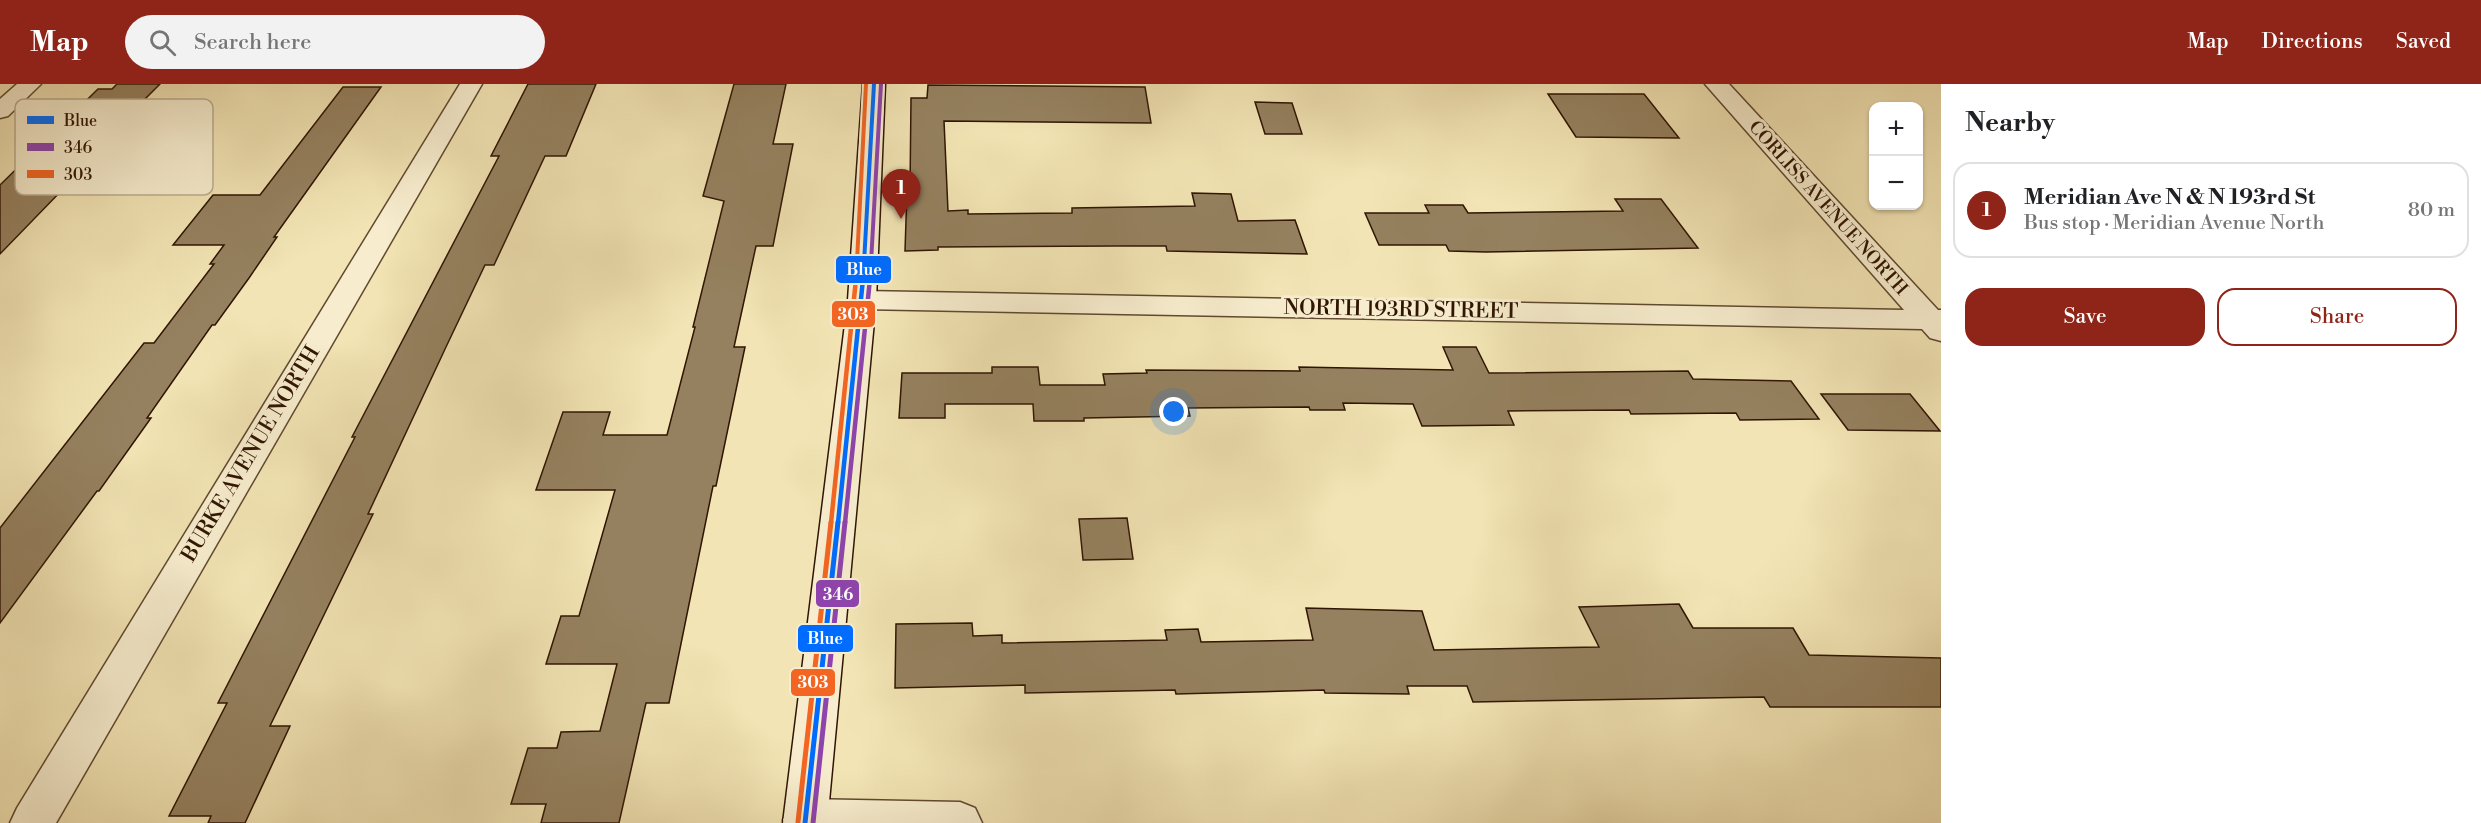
<!DOCTYPE html>
<html lang="en">
<head>
<meta charset="utf-8">
<style>
	:root { --surface:#fff; --page:#f2f2f2; --text:#202124; --muted:#757577; --line:#e0e0e0; --accent:#8f2418 }
	body { margin:0; font-family:"Libre Bodoni",serif; background:var(--page); color:var(--text) }
	.controls { position:absolute; right:18px; top:18px; display:grid; overflow:hidden; border-radius:12px; box-shadow:0 2px 4px #0004 }
	.controls button { width:54px; height:54px; display:grid; place-items:center; padding:0; border:0; border-bottom:2px solid var(--line); background:var(--surface); color:var(--text); font:30px sans-serif }
	.you { position:absolute; left:1174px; top:328px; width:21px; height:21px; margin:-15px; border:4px solid #fff; border-radius:50%; background:#1a73e8; box-shadow:0 0 0 9px #1a73e833 }
	.badge { display:grid; place-items:center; width:39px; height:39px; border-radius:50%; background:var(--accent); color:#fff; font-size:20px; font-weight:700 }
	.pin { position:absolute; translate:-50% -50px; filter:drop-shadow(0 2px 3px #0008) }
	.pin::after { content:''; position:absolute; top:32px; width:21px; height:18px; background:inherit; clip-path:polygon(0 0,100% 0,50% 100%) }
	.list { margin:0; padding:0; list-style:none }
	h2 { display:flex; justify-content:space-between; align-items:center; height:78px; margin:0; padding:0 24px; font-size:26px }
	h2 small { font-size:20px; font-weight:400; color:var(--muted) }
	.list li { display:grid; grid-template-columns:39px 1fr auto; gap:18px; align-items:center; box-sizing:border-box; height:96px; margin:0 12px 12px; padding:0 12px; border:2px solid var(--line); border-radius:18px }
	.list b { display:block; font-size:22px; white-space:nowrap }
	.list p { margin:0; font-size:20px; white-space:nowrap; color:var(--muted) }
	.list em { font-size:20px; font-style:normal; color:var(--muted) }
	.actions { display:flex; gap:12px; padding:18px 24px }
	.actions a { flex:1; padding:14px 0; border:2px solid var(--accent); border-radius:18px; text-align:center; font-size:21px; color:var(--accent) }
	.actions .main { background:var(--accent); color:#fff }
	.icon { flex:none; width:33px; height:33px; fill:none; stroke:currentColor; stroke-width:2; stroke-linecap:round; stroke-linejoin:round }
	.map { position:relative; flex:none; width:1941px; height:739px; overflow:hidden }
	header { display:flex; align-items:center; gap:36px; box-sizing:border-box; height:84px; padding:0 30px; background:var(--accent); color:#fff }
	header strong { font-size:28px }
	nav { display:flex; gap:33px; margin-inline-start:auto; font-size:21px }
	.search { width:420px; height:54px; background:var(--page); display:flex; align-items:center; gap:15px; box-sizing:border-box; padding:0 21px; border-radius:33px; color:var(--muted); font-size:22px }
	main { display:flex }
	aside { flex:1; background:var(--surface) }
	.map>svg:first-child { display:block }
</style>
</head>
<body>
<header>
<strong>Map</strong>
<div class="search"><svg class="icon" aria-label="search" viewBox="0 0 24 24"><circle cx="10" cy="10" r="6"/><path d="M15 15l6 6"/></svg>Search here</div>
<nav><a>Map</a><a>Directions</a><a>Saved</a></nav>
</header>
<main>
<div class="map">
<svg width="1941" height="739" viewBox="0 0 1941 739">
	<rect width="100%" height="100%" fill="#f2e4b4"/>
	<filter id="stains"><feTurbulence type="fractalNoise" baseFrequency=".00333" numOctaves="4"/><feColorMatrix values="0 0 0 0 .2 0 0 0 0 .09 0 0 0 0 .02 0 0 0 .5 -.17"/></filter>
	<radialGradient id="worn" r=".72"><stop offset=".6" stop-color="#630" stop-opacity="0"/><stop offset="1" stop-color="#630" stop-opacity=".3"/></radialGradient>
	<g fill="#95815f" stroke="#301503" stroke-width="1.5">
		<polygon points="117,0 160,0 126,34 132,34 0,170 0,101 98,5 112,5"/>
		<polygon points="528,0 596,0 566,72 545,72 494,181 485,181 446,263 368,430 373,430 270,642 290,642 245,739 208,739 211,732 169,732 227,619 218,619 355,353 352,353 499,72 491,72"/>
		<polygon points="734,0 786,0 773,60 793,60 773,162 756,162 734,263 745,263 716,402 713,402 669,619 646,619 619,739 541,739 546,720 511,720 528,664 557,664 561,648 600,647 617,580 546,580 561,532 579,532 615,406 536,406 563,328 610,328 603,351 667,351 695,243 693,243 724,117 703,112"/>
		<polygon points="928,1 1145,3 1151,39 944,37 948,127 968,126 968,130 1072,129 1072,124 1195,122 1192,109 1231,110 1238,137 1295,136 1307,170 1167,167 1166,162 1115,162 938,163 938,166 905,167 907,106 910,106 911,14 927,14"/>
		<polygon points="343,3 381,3 274,153 277,153 249,194 215,241 212,241 147,334 151,334 99,407 97,407 0,539 0,444 144,259 154,259 214,180 210,180 224,161 173,161 213,111 260,111"/>
		<polygon points="1548,10 1644,10 1679,54 1576,53"/>
		<polygon points="1255,18 1292,19 1302,50 1265,50"/>
		<polygon points="1615,115 1661,115 1698,164 1486,168 1449,167 1446,161 1379,161 1365,129 1429,129 1425,121 1463,121 1468,129 1623,127"/>
		<polygon points="1443,263 1476,263 1489,289 1688,287 1693,295 1791,297 1819,335 1740,336 1736,329 1631,330 1629,326 1508,327 1514,341 1422,342 1413,320 1343,319 1345,326 1310,326 1309,323 1188,324 1190,332 1084,334 1084,337 1034,337 1033,320 945,320 945,334 899,334 902,289 992,289 992,283 1038,283 1040,301 1105,301 1103,290 1147,289 1146,286 1300,287 1299,283 1453,286"/>
		<polygon points="1821,310 1910,310 1940,347 1848,346"/>
		<polygon points="1127,434 1133,475 1083,476 1079,435"/>
		<polygon points="1679,520 1693,544 1793,544 1809,571 1941,574 1941,623 1770,623 1764,613 1473,618 1467,602 1407,602 1409,610 1325,609 1324,606 1176,610 1175,606 1025,609 1025,601 895,604 896,540 972,539 973,552 1002,551 1002,559 1167,556 1165,546 1198,545 1201,558 1313,556 1306,524 1422,527 1434,566 1599,563 1579,523"/>
	</g>
	<g fill="none" stroke-linecap="round" stroke-linejoin="round">
		<defs>
			<g id="street">
				<polygon points="17,0 41,0 8,32 0,34 0,15"/>
				<polygon points="460,0 482,0 56,739 10,739 17,724"/>
				<polygon points="1705,0 1729,0 1938,226 1941,226 1941,257 1930,254 1922,245 862,225 852,223 848,216 852,209 862,207 1904,226"/>
				<polygon points="805,715 960,718 975,724 982,739 785,739 783,736 790,721"/>
			</g>
			<polygon id="secondary" points="863,0 885,0 876,216 827,739 783,739 848,216"/>
		</defs>
		<use href="#street" stroke="#60492f" stroke-width="3"/>
		<use href="#secondary" stroke="#301503" stroke-width="3"/>
		<use href="#street" fill="#f7edce" fill-rule="evenodd"/>
		<use href="#secondary" fill="#f7edce" fill-rule="evenodd"/>
		<defs>
			<polyline id="bus-1-far2" points="863,197 874,0"/>
			<polyline id="bus-1-far1" points="838,439 863,195"/>
			<polyline id="bus-1" points="805,739 838,438"/>
			<polyline id="bus-2-far2" points="870,197 881,0"/>
			<polyline id="bus-2-far1" points="845,439 870,195"/>
			<polyline id="bus-2" points="813,739 845,438"/>
			<polyline id="bus-3-far2" points="856,197 866,0"/>
			<polyline id="bus-3-far1" points="831,439 856,195"/>
			<polyline id="bus-3" points="798,738 831,438"/>
		</defs>
		<use href="#bus-1-far2" stroke="#f7edce" stroke-width="8"/>
		<use href="#bus-1-far1" stroke="#f7edce" stroke-width="9"/>
		<use href="#bus-1" stroke="#f7edce" stroke-width="10"/>
		<use href="#bus-2-far2" stroke="#f7edce" stroke-width="8"/>
		<use href="#bus-2-far1" stroke="#f7edce" stroke-width="9"/>
		<use href="#bus-2" stroke="#f7edce" stroke-width="10"/>
		<use href="#bus-3-far2" stroke="#f7edce" stroke-width="8"/>
		<use href="#bus-3-far1" stroke="#f7edce" stroke-width="9"/>
		<use href="#bus-3" stroke="#f7edce" stroke-width="10"/>
		<use href="#bus-1-far2" stroke="#006cff" stroke-width="4"/>
		<use href="#bus-1-far1" stroke="#006cff" stroke-width="4.5"/>
		<use href="#bus-1" stroke="#006cff" stroke-width="5"/>
		<use href="#bus-2-far2" stroke="#8e44ad" stroke-width="4"/>
		<use href="#bus-2-far1" stroke="#8e44ad" stroke-width="4.5"/>
		<use href="#bus-2" stroke="#8e44ad" stroke-width="5"/>
		<use href="#bus-3-far2" stroke="#f26522" stroke-width="4"/>
		<use href="#bus-3-far1" stroke="#f26522" stroke-width="4.5"/>
		<use href="#bus-3" stroke="#f26522" stroke-width="5"/>
	</g>
	<g text-anchor="middle" dominant-baseline="central" stroke-width="6" stroke-linejoin="round" paint-order="stroke">
		<g font-size="18" fill="#301503" stroke="#f7edce">
			<text transform="translate(1828 124) rotate(48)">CORLISS AVENUE NORTH</text>
		</g>
		<g font-size="21" fill="#301503" stroke="#f7edce">
			<text transform="translate(1401 226) rotate(1)">NORTH 193RD STREET</text>
			<text transform="translate(251 370) rotate(-59)">BURKE AVENUE NORTH</text>
		</g>
	</g>
	<rect x="15" y="15" width="198" height="96" rx="9" fill="#f7edce" stroke="#bbac91" stroke-width="1.5"/>
	<rect x="27" y="32" width="27" height="8" fill="#006cff"/>
	<rect x="27" y="59" width="27" height="8" fill="#8e44ad"/>
	<rect x="27" y="86" width="27" height="8" fill="#f26522"/>
	<g font-size="16" fill="#301503">
		<text x="64" y="42">Blue</text>
		<text x="64" y="69">346</text>
		<text x="64" y="96">303</text>
	</g>
	<g stroke="#f7edce" stroke-width="2">
		<rect x="835" y="171" width="57" height="29" rx="6" fill="#006cff"/>
		<rect x="831" y="216" width="45" height="28" rx="6" fill="#f26522"/>
		<rect x="815" y="495" width="45" height="29" rx="6" fill="#8e44ad"/>
		<rect x="797" y="540" width="57" height="29" rx="6" fill="#006cff"/>
		<rect x="790" y="584" width="46" height="29" rx="6" fill="#f26522"/>
	</g>
	<g font-size="16" text-anchor="middle" font-weight="bold" fill="#fff">
		<text x="864" y="191">Blue</text>
		<text x="853" y="236">303</text>
		<text x="838" y="516">346</text>
		<text x="825" y="560">Blue</text>
		<text x="813" y="604">303</text>
	</g>
	<rect width="100%" height="100%" filter="url(#stains)"/>
	<rect width="100%" height="100%" fill="url(#worn)"/>
</svg>
<div class="controls">
<button>+</button>
<button>−</button>
</div>
<div class="you"></div>
<div class="pin badge" style="left:901px;top:135px">1</div>
</div>
<aside>
<h2>Nearby<small></small></h2>
<ul class="list">
<li><span class="badge">1</span><div><b>Meridian Ave N &amp; N 193rd St</b><p>Bus stop · Meridian Avenue North</p></div><em>80 m</em></li>
</ul>
<div class="actions"><a class="main">Save</a><a>Share</a></div>
</aside>
</main>
</body>
</html>
